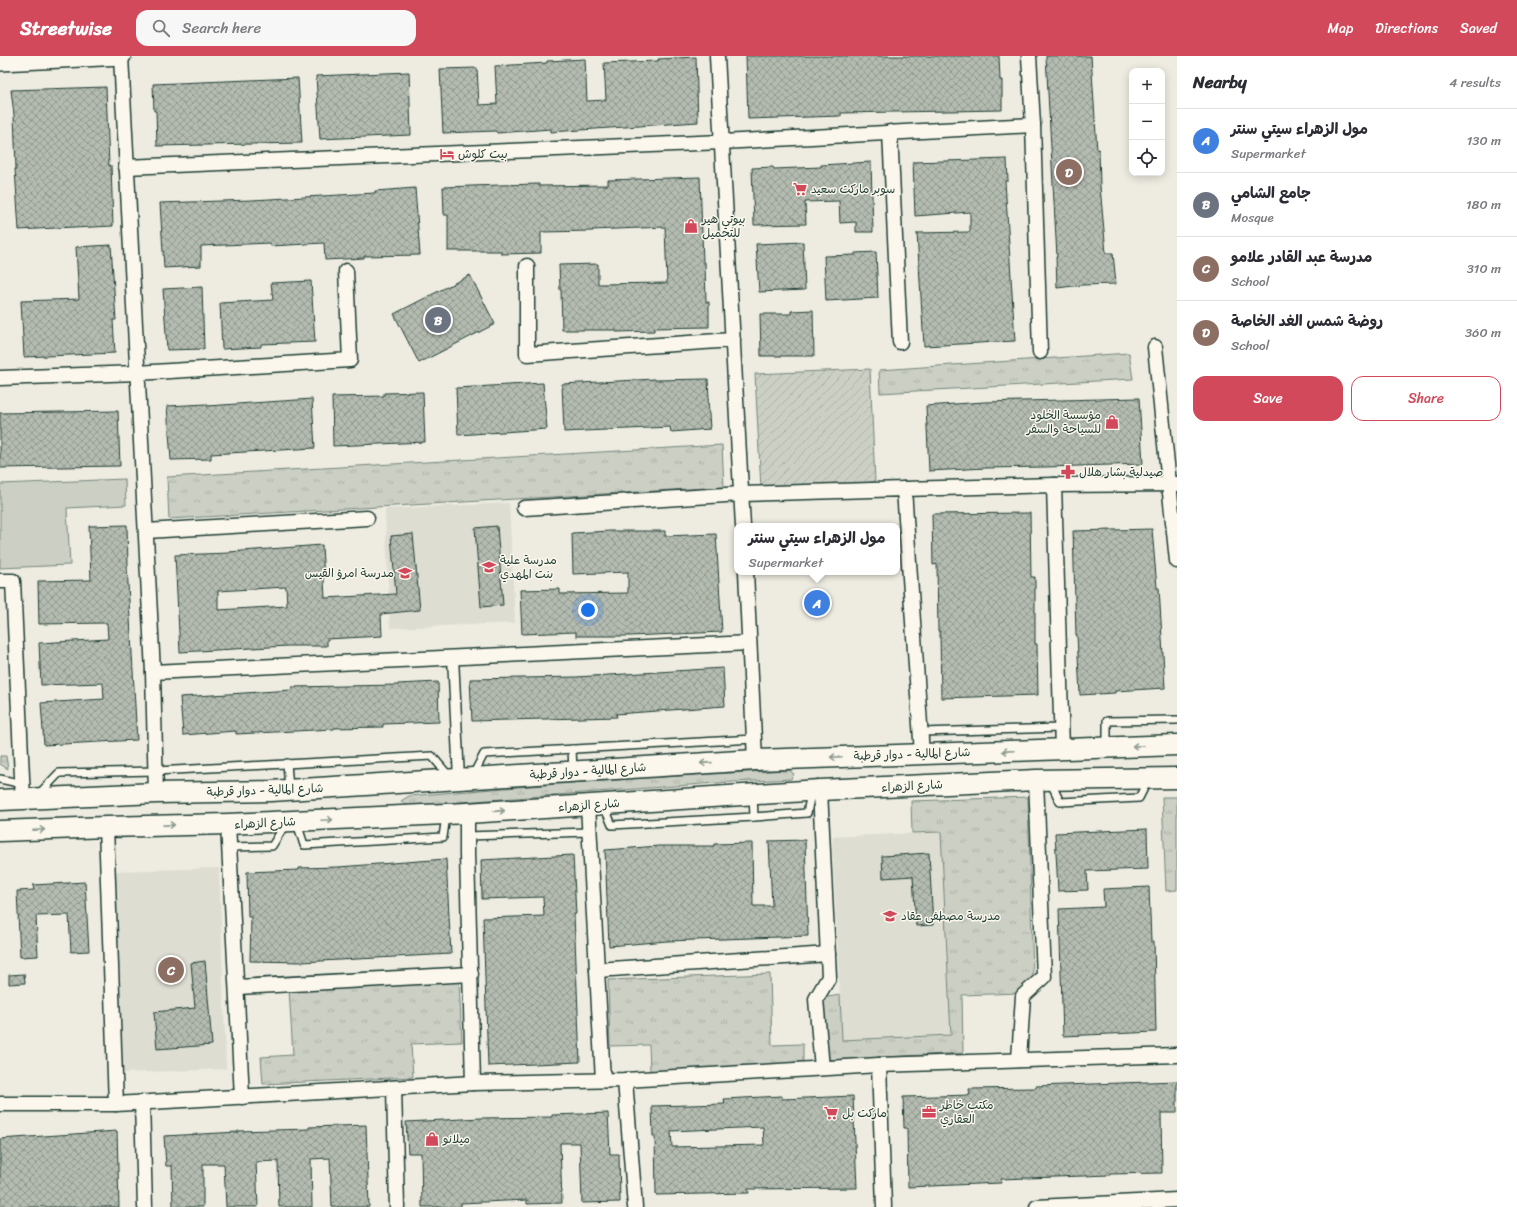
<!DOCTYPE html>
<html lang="en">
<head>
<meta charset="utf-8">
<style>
	:root { --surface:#fff; --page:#f7f7f7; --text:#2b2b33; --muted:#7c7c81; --line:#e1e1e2; --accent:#d1495b }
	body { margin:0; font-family:Sriracha,"Playpen Sans Arabic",sans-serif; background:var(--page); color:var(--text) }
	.controls { position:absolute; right:12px; top:12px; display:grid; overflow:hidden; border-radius:8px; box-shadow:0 2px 10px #0003 }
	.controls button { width:36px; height:36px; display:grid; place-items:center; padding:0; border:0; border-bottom:1px solid var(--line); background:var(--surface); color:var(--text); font:20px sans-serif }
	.you { position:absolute; left:588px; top:554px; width:14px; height:14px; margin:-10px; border:3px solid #fff; border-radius:50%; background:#1a73e8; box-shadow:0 0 0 6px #1a73e833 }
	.badge { display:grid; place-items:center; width:26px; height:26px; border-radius:50%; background:var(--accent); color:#fff; font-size:13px; font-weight:700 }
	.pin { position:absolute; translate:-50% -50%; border:2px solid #fff; box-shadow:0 1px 4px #0006 }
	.popup { position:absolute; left:734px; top:467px; width:166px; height:52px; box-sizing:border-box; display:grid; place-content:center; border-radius:8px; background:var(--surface); filter:drop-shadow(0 1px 3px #0005); font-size:13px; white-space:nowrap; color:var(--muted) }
	.popup b { font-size:15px; color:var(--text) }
	.popup::after { content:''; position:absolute; left:50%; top:100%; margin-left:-8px; border:8px solid transparent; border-top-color:var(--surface) }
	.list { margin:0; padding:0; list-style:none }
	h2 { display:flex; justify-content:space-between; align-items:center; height:52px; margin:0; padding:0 16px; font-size:17px }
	h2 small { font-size:13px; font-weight:400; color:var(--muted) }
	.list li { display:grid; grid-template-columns:26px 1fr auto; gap:12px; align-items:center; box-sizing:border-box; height:64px; padding:0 16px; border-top:1px solid var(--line) }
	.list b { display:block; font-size:15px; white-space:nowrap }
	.list p { margin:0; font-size:13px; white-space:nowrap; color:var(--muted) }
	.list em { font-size:13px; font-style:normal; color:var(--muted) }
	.actions { display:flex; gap:8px; padding:12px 16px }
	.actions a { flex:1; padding:9px 0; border:1px solid var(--accent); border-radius:12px; text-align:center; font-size:14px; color:var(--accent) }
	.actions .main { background:var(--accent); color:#fff }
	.icon { flex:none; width:22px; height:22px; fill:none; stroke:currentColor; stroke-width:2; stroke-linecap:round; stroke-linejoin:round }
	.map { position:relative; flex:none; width:1177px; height:1151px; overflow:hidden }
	header { display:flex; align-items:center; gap:24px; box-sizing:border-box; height:56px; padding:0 20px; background:var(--accent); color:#fff }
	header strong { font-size:19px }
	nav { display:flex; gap:22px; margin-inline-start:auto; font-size:14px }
	.search { width:280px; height:36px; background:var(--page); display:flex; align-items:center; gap:10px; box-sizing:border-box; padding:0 14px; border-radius:12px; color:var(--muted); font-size:15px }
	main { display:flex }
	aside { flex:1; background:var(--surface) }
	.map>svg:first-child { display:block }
</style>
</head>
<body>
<header>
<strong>Streetwise</strong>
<div class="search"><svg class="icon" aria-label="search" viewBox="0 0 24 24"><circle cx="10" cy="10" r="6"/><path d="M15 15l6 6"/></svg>Search here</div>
<nav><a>Map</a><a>Directions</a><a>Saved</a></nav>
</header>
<main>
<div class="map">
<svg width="1177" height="1151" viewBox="0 0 1177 1151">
	<defs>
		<pattern id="grass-tufts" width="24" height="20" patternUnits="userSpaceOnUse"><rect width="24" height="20" fill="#cbcfc4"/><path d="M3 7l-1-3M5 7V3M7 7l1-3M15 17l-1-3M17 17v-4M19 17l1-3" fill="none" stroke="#aeb3a9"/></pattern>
		<pattern id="garden-furrows" width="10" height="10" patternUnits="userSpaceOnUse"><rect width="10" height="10" fill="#cbcfc4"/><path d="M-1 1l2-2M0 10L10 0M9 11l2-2" fill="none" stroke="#aeb3a9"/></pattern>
		<pattern id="building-cross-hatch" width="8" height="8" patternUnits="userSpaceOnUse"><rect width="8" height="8" fill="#b4bbb0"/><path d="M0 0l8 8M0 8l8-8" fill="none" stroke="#929990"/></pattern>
	</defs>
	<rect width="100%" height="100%" fill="#eeece1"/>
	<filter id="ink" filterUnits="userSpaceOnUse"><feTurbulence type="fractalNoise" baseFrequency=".025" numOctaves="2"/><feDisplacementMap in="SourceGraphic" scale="8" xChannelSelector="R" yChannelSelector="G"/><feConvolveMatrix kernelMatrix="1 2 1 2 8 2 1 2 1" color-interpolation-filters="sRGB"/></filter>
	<g filter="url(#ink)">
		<g fill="#ddddd2">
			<polygon points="509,447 515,567 390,572 385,453"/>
			<polygon points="941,776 951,979 842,984 832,781"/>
			<polygon points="219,812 226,1013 122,1017 115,815"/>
		</g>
		<g fill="url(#grass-tufts)" stroke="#75867c">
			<polygon points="1129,297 1133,323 880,337 879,314"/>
			<polygon points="722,389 724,431 169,463 167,421"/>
			<polygon points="0,700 6,700 8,713 0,708"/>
			<path d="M789,714L794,718L791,723L716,727L408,750L401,745L409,740C535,729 662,720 789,714Z"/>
			<polygon points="1028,741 1033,922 1020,937 962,939 963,997 827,1004 822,942 840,939 842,984 951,979 941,776 912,777 911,745"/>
			<polygon points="1162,741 1177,741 1177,834 1166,835"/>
			<polygon points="770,918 772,989 803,988 803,1010 650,1015 649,989 610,990 608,924"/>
			<polygon points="459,924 462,986 411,988 413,1021 263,1028 261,1001 293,999 289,933"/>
		</g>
		<polygon fill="#cbcfc4" stroke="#75867c" points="125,423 126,449 67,452 70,509 0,512 0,428"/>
		<polygon fill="url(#garden-furrows)" stroke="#75867c" points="870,313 875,426 761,433 755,318"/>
		<g fill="url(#building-cross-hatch)" stroke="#1f3d34" fill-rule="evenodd">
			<polygon points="746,0 999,0 1000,24 1002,24 1002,54 841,57 841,60 748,63"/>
			<polygon points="1046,0 1091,0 1097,94 1099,93 1100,130 1106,197 1113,197 1116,228 1082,229 1057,232 1056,201 1057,201"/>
			<polygon points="696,1 698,66 551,76 551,73 497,77 496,75 443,77 440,13 477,12 479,49 497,48 495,10 547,7 547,5 585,3 587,45 606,44 604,7 658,5 658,3"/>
			<polygon points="409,16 411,79 320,83 316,20"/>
			<polygon points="298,22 302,87 157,90 156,55 154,55 153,28"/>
			<polygon points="106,31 109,110 111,109 113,170 74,172 74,171 19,174 15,113 16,113 14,59 11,34"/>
			<polygon points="1007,103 1008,125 1005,125 1015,285 924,290 917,177 970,176 970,156 915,160 913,106"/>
			<polygon points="871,106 873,176 856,176 856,166 840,167 839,145 805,146 806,168 754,169 752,112 773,111 774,113 821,111 821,109"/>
			<polygon points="700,121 703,206 705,206 706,246 709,246 709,271 654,272 654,275 616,276 616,274 562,274 561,234 560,234 559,209 598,208 598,228 667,227 665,171 592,174 593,175 541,176 541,197 501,198 501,195 448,195 448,159 444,159 443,131 500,129 539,128 539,130 608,129 608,124"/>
			<polygon points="415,132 420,199 364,200 364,202 325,204 324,187 271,190 270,187 201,190 201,210 164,212 160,147 252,144 375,137 375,135"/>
			<polygon points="803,186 805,234 759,236 756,188"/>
			<polygon points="111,189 116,264 113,264 115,297 24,301 21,245 79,243 76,191"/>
			<polygon points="876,196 878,242 826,245 824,200 855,199 855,197"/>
			<polygon points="470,219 495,268 419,307 394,258"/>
			<polygon points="311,225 315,286 261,288 261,291 222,293 220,247 273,244 271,227"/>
			<polygon points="202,231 204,293 167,294 163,233"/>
			<polygon points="813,254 814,300 761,300 760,258 791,258 791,255"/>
			<polygon points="655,323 655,324 708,323 709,343 708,343 710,373 671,376 670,371 564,376 562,328"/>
			<polygon points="543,327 547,373 458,379 456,332"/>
			<polygon points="423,336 425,386 333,390 332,341 384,340 384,337"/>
			<polygon points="1139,342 1143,408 1045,411 986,412 929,415 926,350 984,346"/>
			<polygon points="312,343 315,392 211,398 211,403 171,404 167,350 207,348 207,350"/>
			<polygon points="118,355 120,410 0,412 0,357"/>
			<polygon points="1030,457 1031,521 1035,521 1035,588 1037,588 1038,639 941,642 940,575 938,575 937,508 933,509 932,458"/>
			<polygon points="127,469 128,510 127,510 137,684 44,689 41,647 104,643 103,627 41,629 39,587 108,583 107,567 39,568 38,525 91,524 89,470"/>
			<polygon points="497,470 503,549 481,551 475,472"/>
			<polygon points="1152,473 1157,532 1159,532 1165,632 1115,635 1115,637 1080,639 1077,579 1076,579 1073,475"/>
			<polygon points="611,475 665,475 665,480 716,478 722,576 630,580 576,580 576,576 522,578 520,534 560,533 560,538 628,537 628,516 573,518 572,477"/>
			<path d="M413,478L420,554L381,558L382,580L327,583V590H288L180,596L175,499L229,497V496L322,489L325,542L396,538L391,480ZM286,531L287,550L218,554V535Z"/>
			<polygon points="723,612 725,650 616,658 617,661 472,665 470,623 576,621"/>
			<polygon points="438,626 439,666 383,668 383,671 334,672 334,673 236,678 236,675 183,679 180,641 292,634 292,631 398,629 398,628"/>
			<polygon points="1147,773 1148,813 1087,815 1088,834 1058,835 1055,777"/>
			<polygon points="805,784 808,880 667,885 609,890 605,794 659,790 714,790 714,788 752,787 753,850 772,850 769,785"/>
			<polygon points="929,797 933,869 916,870 913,820 883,822 882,800"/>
			<polygon points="573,799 576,858 574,858 580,1006 488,1010 483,862 544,860 543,841 482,843 481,804"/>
			<polygon points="446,803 451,898 302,906 250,905 251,861 248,861 247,816 299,814 299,812 338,811"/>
			<polygon points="85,826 89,895 71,896 69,859 36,860 38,900 20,901 17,835 34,834 33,829"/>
			<polygon points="1149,831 1151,885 1154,885 1156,976 1063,980 1059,853 1104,851 1103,833"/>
			<polygon points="205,905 212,989 157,993 154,956 195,952 191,907"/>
			<polygon points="24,918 25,927 9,928 9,919"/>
			<polygon points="1177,1025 1177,1057 1161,1057 1162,1117 1110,1118 1110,1119 1001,1123 1001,1127 908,1131 907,1072 904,1072 903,1041 970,1039 969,1033 1036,1032 1036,1030"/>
			<path d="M782,1040V1043L853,1040L857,1132L748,1133L749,1137L656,1139L655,1080H653L652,1050L725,1048L724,1043ZM763,1071L764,1089L672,1091L671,1075Z"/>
			<polygon points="608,1057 610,1098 619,1098 620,1146 582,1147 580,1087 560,1087 562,1147 527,1148 527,1144 461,1147 461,1151 422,1151 421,1097 408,1097 406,1066 481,1062 552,1061 552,1059"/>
			<polygon points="366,1069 369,1151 332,1151 330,1102 311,1103 312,1151 279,1151 278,1105 256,1106 258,1151 226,1151 224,1108 203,1108 203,1151 173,1151 172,1110 166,1110 164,1080 238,1076 238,1075 309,1073 309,1071"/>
			<polygon points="117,1075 119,1151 0,1151 0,1083"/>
		</g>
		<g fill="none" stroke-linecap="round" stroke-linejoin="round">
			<defs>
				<g id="service">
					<polyline points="921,676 1061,672"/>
					<polyline points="1107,689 1107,665 1177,664"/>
					<polyline points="572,693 573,714"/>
					<polyline points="287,707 289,733"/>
					<polyline points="473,719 484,698 754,683"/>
					<polyline points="0,723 23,728"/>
					<polyline points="1050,725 1060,746 1139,742 1148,724"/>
					<polyline points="39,738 59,717 156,715 432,700 449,720"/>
					<polyline points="604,750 612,769 754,761 753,739"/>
					<polyline points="754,761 807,757 811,737"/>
					<polyline points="297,767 304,789 443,781 446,760"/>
					<polyline points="467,780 589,776"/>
					<polyline points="230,791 272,790 286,767"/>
				</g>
				<polyline id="pedestrian" points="453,601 459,723"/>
				<g id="minor">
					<polyline points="121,0 153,616 156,737"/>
					<polyline points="717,0 743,470"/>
					<polyline points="1029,0 1033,69 1040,296"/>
					<polyline points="890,76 900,286"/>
					<polyline points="126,111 722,86 1033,69"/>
					<polyline points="527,210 527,298 733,284"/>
					<polyline points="1155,291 1177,505"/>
					<polyline points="0,322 137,317 350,304 346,215"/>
					<polyline points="1054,429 1062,693"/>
					<polyline points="904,433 1054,429 1177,428"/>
					<polyline points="524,452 741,438 904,433 922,698"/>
					<polyline points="146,475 367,462"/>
					<polyline points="746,516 755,704"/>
					<polyline points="0,525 13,525 23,743"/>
					<polyline points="153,616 749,587"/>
					<polyline points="820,734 829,921 816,943 822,1012"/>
					<polyline points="588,749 603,1024"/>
					<polyline points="467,757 467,798 473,1027"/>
					<polyline points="228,768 242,1041"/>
					<polyline points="106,771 116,1048"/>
					<polyline points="597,914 828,898"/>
					<polyline points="238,931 471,918"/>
					<polyline points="1019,1004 1023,940 1044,921 1036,724"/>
					<polyline points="879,1009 884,1151"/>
					<polyline points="625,1024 635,1151"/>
					<polyline points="394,1032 397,1151"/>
					<polyline points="142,1046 145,1151"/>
					<polyline points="0,1048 116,1048 473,1027 625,1024 879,1009 1177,999"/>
					<polyline points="1037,1151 1177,1144"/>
				</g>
				<polyline id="tertiary" points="0,6 122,0"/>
				<g id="secondary">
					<polyline points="0,744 156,737 271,735 755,704 1177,689"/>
					<polyline points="0,775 106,771 228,768 467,757 820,734 1036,724 1177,722"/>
				</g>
			</defs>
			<use href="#service" stroke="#1f3d34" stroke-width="10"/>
			<use href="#pedestrian" stroke="#1f3d34" stroke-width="13"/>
			<use href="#minor" stroke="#1f3d34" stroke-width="17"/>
			<use href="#tertiary" stroke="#1f3d34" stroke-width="20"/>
			<use href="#secondary" stroke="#1f3d34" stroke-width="23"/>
			<use href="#service" stroke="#fbf7ec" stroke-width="7"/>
			<use href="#pedestrian" stroke="#fbf7ec" stroke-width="10"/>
			<use href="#minor" stroke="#fbf7ec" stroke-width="14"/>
			<use href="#tertiary" stroke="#fbf7ec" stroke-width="17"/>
			<use href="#secondary" stroke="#fbf7ec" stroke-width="20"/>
		</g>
		<defs><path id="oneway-shaft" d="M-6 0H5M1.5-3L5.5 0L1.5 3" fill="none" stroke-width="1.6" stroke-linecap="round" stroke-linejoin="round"/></defs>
		<g stroke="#8d9a90">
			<use href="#oneway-shaft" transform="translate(1138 690) rotate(178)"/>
			<use href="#oneway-shaft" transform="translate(1008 695) rotate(178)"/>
			<use href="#oneway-shaft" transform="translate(836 701) rotate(178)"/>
			<use href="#oneway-shaft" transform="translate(706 707) rotate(176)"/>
			<use href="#oneway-shaft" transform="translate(499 755) rotate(-4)"/>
			<use href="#oneway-shaft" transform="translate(327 764) rotate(-3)"/>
			<use href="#oneway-shaft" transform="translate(169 769) rotate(-1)"/>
			<use href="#oneway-shaft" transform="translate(39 774) rotate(-3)"/>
		</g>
	</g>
	<defs>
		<symbol id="hotel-bare" viewBox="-9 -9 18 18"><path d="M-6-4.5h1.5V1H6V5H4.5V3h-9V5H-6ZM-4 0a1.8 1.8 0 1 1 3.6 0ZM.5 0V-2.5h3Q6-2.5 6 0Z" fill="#d1495b" stroke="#fbf7ec" stroke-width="2.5" paint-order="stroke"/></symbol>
		<symbol id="supermarket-bare" viewBox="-9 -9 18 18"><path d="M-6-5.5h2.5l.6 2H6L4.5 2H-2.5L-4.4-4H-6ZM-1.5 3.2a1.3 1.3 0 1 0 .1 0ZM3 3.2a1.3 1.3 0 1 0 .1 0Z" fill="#d1495b" stroke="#fbf7ec" stroke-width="2.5" paint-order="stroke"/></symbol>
		<symbol id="shop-bare" viewBox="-9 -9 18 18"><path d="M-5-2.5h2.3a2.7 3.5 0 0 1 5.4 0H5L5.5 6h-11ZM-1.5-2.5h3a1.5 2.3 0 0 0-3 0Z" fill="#d1495b" stroke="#fbf7ec" stroke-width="2.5" paint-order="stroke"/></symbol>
		<symbol id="pharmacy-bare" viewBox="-9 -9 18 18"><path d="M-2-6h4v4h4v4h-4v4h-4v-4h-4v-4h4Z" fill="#d1495b" stroke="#fbf7ec" stroke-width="2.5" paint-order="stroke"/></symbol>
		<symbol id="school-bare" viewBox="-9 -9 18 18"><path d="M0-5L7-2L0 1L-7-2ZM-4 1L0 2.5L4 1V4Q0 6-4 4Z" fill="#d1495b" stroke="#fbf7ec" stroke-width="2.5" paint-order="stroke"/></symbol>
		<symbol id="office-bare" viewBox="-9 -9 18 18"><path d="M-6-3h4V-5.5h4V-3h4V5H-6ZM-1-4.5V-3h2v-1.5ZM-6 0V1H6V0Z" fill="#d1495b" stroke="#fbf7ec" stroke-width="2.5" paint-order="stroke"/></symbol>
	</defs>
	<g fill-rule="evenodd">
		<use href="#hotel-bare" x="437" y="88" width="20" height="20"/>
		<use href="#supermarket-bare" x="790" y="123" width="20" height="20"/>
		<use href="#shop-bare" x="681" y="160" width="20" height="20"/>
		<use href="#shop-bare" x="1102" y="356" width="20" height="20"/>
		<use href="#pharmacy-bare" x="1058" y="406" width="20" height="20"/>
		<use href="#school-bare" x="479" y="501" width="20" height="20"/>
		<use href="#school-bare" x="395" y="507" width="20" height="20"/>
		<use href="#school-bare" x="880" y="850" width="20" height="20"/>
		<use href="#office-bare" x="919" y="1046" width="20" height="20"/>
		<use href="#supermarket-bare" x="821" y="1047" width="20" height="20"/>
		<use href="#shop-bare" x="422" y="1073" width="20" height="20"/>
	</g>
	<g text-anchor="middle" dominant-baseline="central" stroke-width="3" stroke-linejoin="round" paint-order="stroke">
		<g font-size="12" fill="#1f3d34" stroke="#fbf7ec" text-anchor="start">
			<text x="458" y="98">بيت كلوش</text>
			<text x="811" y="133">سوبر ماركت سعيد</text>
			<text x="702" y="163">بيوتي هير<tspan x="702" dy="14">للتجميل</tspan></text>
			<text x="1101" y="359" text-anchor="end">مؤسسة الخلود<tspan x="1101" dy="14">للسياحة والسفر</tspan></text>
			<text x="1079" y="416">صيدلية بشار هلال</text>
			<text x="500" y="504">مدرسة علية<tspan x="500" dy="14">بنت المهدي</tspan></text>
			<text x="394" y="517" text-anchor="end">مدرسة امرؤ القيس</text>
			<text x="901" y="860">مدرسة مصطفى عقاد</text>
			<text x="940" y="1049">مكتب خاطر<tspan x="940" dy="14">العقاري</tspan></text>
			<text x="842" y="1057">ماركت بل</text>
			<text x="443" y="1083">ميلانو</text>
		</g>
		<g font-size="12" fill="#1f3d34" stroke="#fbf7ec">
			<text transform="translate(912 698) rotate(-2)">شارع المالية - دوار قرطبة</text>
			<text transform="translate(588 715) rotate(-4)">شارع المالية - دوار قرطبة</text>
			<text transform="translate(912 730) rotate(-3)">شارع الزهراء</text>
			<text transform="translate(265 734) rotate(-2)">شارع المالية - دوار قرطبة</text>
			<text transform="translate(589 749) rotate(-4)">شارع الزهراء</text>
			<text transform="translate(265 767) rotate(-3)">شارع الزهراء</text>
		</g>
	</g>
</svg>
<div class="controls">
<button>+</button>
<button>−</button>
<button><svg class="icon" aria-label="locate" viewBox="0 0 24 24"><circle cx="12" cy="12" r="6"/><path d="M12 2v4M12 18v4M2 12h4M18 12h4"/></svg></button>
</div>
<div class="you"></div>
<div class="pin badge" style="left:817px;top:547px;background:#3f7fe0">A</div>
<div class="popup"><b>مول الزهراء سيتي سنتر</b>Supermarket</div>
<div class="pin badge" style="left:438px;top:264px;background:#6b7280">B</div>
<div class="pin badge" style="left:171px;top:914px;background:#8d6e63">C</div>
<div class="pin badge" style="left:1069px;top:116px;background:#8d6e63">D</div>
</div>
<aside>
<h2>Nearby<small>4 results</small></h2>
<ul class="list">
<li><span class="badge" style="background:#3f7fe0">A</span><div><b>مول الزهراء سيتي سنتر</b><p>Supermarket</p></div><em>130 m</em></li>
<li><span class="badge" style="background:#6b7280">B</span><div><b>جامع الشامي</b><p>Mosque</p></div><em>180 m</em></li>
<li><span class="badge" style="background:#8d6e63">C</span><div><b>مدرسة عبد القادر علامو</b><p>School</p></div><em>310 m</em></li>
<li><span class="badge" style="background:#8d6e63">D</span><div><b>روضة شمس الغد الخاصة</b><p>School</p></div><em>360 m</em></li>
</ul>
<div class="actions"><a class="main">Save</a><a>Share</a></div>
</aside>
</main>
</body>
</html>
